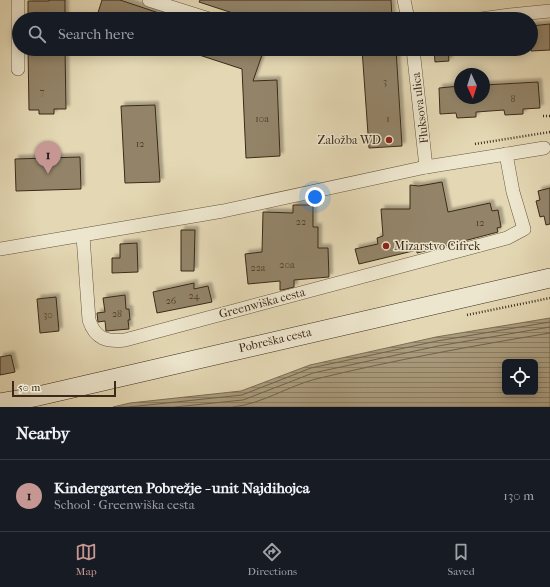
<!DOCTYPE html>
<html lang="en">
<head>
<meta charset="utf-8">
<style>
	:root { --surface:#171b24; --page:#20242c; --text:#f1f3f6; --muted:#9ea1a6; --line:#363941; --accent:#c59692 }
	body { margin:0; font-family:"IM FELL French Canon",serif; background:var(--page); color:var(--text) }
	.controls { position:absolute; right:12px; bottom:12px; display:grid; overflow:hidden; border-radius:6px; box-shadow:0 2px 10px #0003 }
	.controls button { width:36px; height:36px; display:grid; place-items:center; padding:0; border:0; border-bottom:1px solid var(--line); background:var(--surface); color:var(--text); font:20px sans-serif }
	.compass { position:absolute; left:454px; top:68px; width:36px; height:36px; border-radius:50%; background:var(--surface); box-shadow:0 2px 10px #0003; rotate:176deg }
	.scale { position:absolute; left:12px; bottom:10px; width:104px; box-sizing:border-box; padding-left:4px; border:2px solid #3b2a18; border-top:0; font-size:11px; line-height:14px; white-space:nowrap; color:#3b2a18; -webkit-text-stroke:3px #ede6ce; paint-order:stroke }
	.you { position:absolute; left:315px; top:197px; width:14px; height:14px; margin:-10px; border:3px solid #fff; border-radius:50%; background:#1a73e8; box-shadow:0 0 0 6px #1a73e833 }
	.badge { display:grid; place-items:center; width:26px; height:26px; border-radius:50%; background:var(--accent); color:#111; font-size:13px; font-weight:700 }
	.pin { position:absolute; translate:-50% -33px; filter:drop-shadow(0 1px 2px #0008) }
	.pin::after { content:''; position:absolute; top:21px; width:14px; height:12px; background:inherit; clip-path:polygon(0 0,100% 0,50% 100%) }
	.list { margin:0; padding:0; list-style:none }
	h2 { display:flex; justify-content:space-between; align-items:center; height:52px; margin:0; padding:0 16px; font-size:17px }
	h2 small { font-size:13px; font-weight:400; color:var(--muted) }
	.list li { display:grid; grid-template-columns:26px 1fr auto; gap:12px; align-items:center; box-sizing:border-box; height:72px; padding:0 16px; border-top:1px solid var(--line) }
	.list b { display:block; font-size:15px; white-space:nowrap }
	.list p { margin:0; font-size:13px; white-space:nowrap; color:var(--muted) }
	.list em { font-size:13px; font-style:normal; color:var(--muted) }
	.icon { flex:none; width:22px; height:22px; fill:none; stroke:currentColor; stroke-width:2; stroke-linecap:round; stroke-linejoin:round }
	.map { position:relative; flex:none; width:550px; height:407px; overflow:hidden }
	.search { position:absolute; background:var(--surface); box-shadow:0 2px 10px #0003; left:12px; right:12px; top:12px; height:44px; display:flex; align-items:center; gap:10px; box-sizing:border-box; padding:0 14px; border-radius:22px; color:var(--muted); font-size:15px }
	.sheet { height:124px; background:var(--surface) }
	nav { display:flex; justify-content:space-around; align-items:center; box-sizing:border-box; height:56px; border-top:1px solid var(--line); background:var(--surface); font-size:11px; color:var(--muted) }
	nav a { display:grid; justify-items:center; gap:2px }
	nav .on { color:var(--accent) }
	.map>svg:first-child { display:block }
</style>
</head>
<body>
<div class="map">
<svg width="550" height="407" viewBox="0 0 550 407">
	<defs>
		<pattern id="water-rules" width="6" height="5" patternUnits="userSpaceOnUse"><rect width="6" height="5" fill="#ab9d7f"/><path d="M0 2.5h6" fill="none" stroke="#8c8067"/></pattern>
		<filter id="shadow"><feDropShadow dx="3.5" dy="-3.5" stdDeviation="1" flood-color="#0004"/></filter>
	</defs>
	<rect width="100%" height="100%" fill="#e4d8b4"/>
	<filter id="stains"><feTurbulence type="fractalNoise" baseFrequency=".005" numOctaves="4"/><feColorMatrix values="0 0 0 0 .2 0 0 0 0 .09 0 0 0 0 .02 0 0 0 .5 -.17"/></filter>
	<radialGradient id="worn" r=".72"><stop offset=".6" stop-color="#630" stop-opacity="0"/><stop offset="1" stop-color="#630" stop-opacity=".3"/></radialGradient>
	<path fill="url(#water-rules)" stroke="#7e6f56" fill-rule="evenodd" d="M550,318V407H113L130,403L241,391L310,365L436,337ZM505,362H535V392H505Z"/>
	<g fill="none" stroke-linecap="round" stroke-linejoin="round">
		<g stroke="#73644c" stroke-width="1">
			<polyline points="129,407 242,395 311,368 437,341 550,322"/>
			<polyline points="175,407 243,400 313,373 438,346 550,327"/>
			<path d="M233,407C262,404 288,386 316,379C394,360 472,346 550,333"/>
		</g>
	</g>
	<g fill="#938469" stroke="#3b2a18" filter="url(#shadow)">
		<polygon points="49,0 65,0 65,19 28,19 28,1 49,1"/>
		<polygon points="102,0 120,0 171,17 171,19 96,19"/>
		<polygon points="200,0 391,0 392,18 367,19 251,19 199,2"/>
		<polygon points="550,24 550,50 531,51 531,26"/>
		<polygon points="28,49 65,49 66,109 54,109 54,114 39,114 39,110 29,110"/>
		<polygon points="188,49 264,49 253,81 277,80 280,156 246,158 242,69 187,51"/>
		<polygon points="362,49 396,49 402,146 369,148"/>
		<polygon points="434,49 448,49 449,61 435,62"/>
		<polygon points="538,82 540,108 523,109 523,114 505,115 504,110 476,112 476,117 457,118 456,113 440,114 439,88 460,86 460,98 484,98 484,85"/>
		<polygon points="155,105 160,182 125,183 121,106"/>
		<polygon points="80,157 81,189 16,191 15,159"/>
		<polygon points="442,182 448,212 490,203 492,211 498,210 501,227 497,228 498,232 445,246 429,249 429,250 417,253 417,250 359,264 355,249 378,244 377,238 383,236 381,209 410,209 410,185 419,186"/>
		<polygon points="550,188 550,224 546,225 544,216 540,217 536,201 540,200 538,191"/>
		<polygon points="293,205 313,205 313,227 318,227 318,248 328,248 329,277 294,280 294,287 282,290 280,290 280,281 248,284 245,254 262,252 263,212 293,213"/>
		<polygon points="181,230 195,230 194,271 181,271"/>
		<polygon points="137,243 138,272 112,273 112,258 120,258 120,244"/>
		<polygon points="194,283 194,289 208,286 212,302 157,313 153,292"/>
		<polygon points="125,295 126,309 129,309 130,320 128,320 129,329 106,331 105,321 98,322 97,313 105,312 103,298"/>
		<polygon points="56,297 59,331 40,333 37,299"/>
		<polygon points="11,355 15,372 0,375 0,357"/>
	</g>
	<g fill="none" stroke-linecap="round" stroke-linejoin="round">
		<defs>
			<g id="street">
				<polyline points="18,0 18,69"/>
				<polyline points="149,0 209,19"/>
				<polyline points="404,0 408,19"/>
				<polyline points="481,19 510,15 550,11"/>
				<polyline points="413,49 426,167"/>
				<path d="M83,236L89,320C95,339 107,342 125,340L507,238L524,229L513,192L506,154"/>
				<polyline points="0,249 223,211 426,167 544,148"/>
			</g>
			<polyline id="secondary" points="0,403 34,397 550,278"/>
		</defs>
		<use href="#street" stroke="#65563f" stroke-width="14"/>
		<use href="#secondary" stroke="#3b2a18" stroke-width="20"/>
		<g stroke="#3b2a18" stroke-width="2.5" stroke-dasharray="1 2" stroke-linecap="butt">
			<polyline points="543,116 550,116"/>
			<polyline points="475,144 550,132"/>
			<polyline points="467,315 550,298"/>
		</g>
		<use href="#street" stroke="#ede6ce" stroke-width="13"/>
		<use href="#secondary" stroke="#ede6ce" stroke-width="19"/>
	</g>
	<g fill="#8f2418" stroke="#ede6ce" stroke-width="1.5">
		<circle cx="389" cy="140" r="4"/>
		<circle cx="386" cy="246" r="4"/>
	</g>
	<g text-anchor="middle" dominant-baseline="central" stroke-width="3" stroke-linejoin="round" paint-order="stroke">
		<g font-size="10" fill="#51402c">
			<text x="385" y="82">3</text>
			<text x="42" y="92">7</text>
			<text x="513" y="99">8</text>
			<text x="262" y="119">10a</text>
			<text x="388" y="119">1</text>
			<text x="140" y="144">12</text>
			<text x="301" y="222">22</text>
			<text x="480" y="223">12</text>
			<text x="287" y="265">20a</text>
			<text x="258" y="268">22a</text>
			<text x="194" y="296">24</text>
			<text x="171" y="301">26</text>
			<text x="117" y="314">28</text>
			<text x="48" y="315">30</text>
		</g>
		<g font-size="12" fill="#3b2a18" stroke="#ede6ce">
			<text transform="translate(420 108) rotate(-97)">Fluksova ulica</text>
			<text transform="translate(262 303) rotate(-15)">Greenwiška cesta</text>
			<text transform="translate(275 340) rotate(-13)">Pobreška cesta</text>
		</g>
		<g font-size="12" fill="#3b2a18" stroke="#ede6ce" text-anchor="end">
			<text x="381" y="140">Založba WD</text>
			<text x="394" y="246" text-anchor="start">Mizarstvo Cifrek</text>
		</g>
	</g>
	<rect width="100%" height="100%" filter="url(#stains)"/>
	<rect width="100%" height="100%" fill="url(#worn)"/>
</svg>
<div class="controls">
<button><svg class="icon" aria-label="locate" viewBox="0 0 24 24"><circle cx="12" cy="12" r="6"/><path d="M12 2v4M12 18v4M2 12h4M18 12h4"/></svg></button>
</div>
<svg class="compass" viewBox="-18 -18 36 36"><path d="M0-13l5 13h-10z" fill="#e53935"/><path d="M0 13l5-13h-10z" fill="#9ea1a6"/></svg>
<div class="scale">50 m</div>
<div class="you"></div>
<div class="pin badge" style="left:48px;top:174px">1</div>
<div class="search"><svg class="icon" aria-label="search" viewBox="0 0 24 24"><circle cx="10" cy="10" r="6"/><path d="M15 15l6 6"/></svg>Search here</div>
</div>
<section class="sheet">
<h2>Nearby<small></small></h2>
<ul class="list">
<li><span class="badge">1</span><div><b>Kindergarten Pobrežje - unit Najdihojca</b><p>School · Greenwiška cesta</p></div><em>130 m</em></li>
</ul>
</section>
<nav>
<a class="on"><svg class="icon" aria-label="map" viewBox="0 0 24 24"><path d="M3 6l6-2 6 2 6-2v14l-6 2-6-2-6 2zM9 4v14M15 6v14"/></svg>Map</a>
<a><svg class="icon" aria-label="directions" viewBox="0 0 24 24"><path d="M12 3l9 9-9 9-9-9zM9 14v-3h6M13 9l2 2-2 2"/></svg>Directions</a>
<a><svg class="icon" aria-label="saved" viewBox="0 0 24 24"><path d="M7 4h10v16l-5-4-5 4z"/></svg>Saved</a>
</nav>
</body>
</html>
